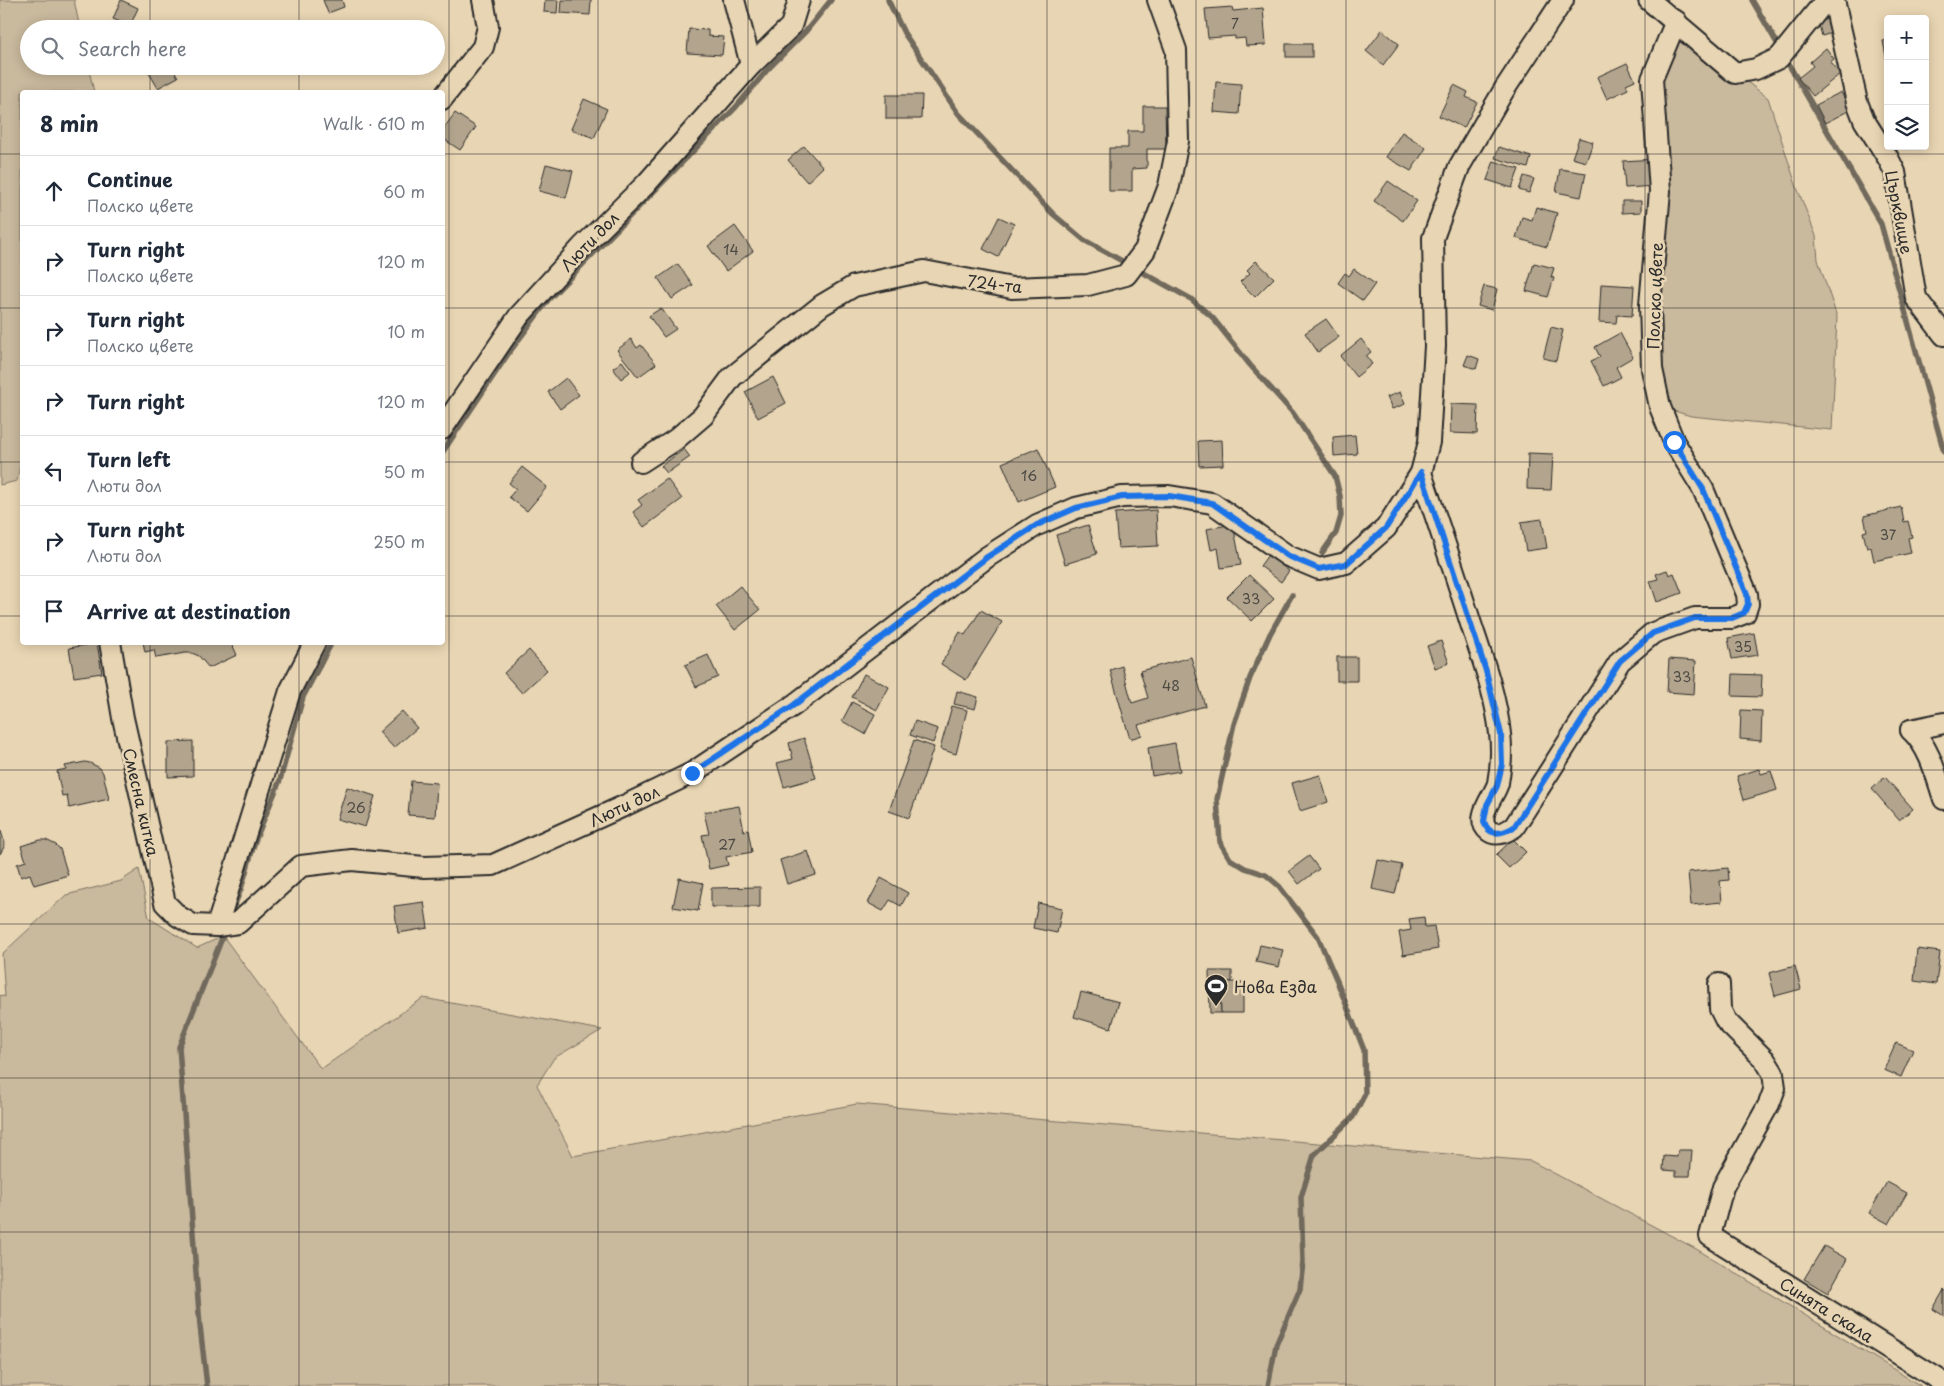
<!DOCTYPE html>
<html lang="en">
<head>
<meta charset="utf-8">
<style>
	:root { --surface:#fff; --page:#f2f2f3; --text:#1f2937; --muted:#747a83; --line:#e0e1e3 }
	body { margin:0; font-family:"Playpen Sans",sans-serif; background:var(--page); color:var(--text) }
	.controls { position:absolute; right:15px; top:15px; display:grid; overflow:hidden; border-radius:5px; box-shadow:0 2px 12px #0003 }
	.controls button { width:45px; height:45px; display:grid; place-items:center; padding:0; border:0; border-bottom:1px solid var(--line); background:var(--surface); color:var(--text); font:25px sans-serif }
	.stop { position:absolute; width:15px; height:15px; margin:-11px; border:4px solid #1a73e8; border-radius:50%; background:#fff }
	.stop.end { background:#1a73e8; border-color:#fff; box-shadow:0 1px 5px #0008 }
	.list { margin:0; padding:0; list-style:none }
	h2 { display:flex; justify-content:space-between; align-items:center; height:65px; margin:0; padding:0 20px; font-size:21px }
	h2 small { font-size:16px; font-weight:400; color:var(--muted) }
	.list li { display:grid; grid-template-columns:32px 1fr auto; gap:15px; align-items:center; box-sizing:border-box; height:70px; padding:0 20px; border-top:1px solid var(--line) }
	.list b { display:block; font-size:19px; white-space:nowrap }
	.list p { margin:0; font-size:16px; white-space:nowrap; color:var(--muted) }
	.list em { font-size:16px; font-style:normal; color:var(--muted) }
	.icon { flex:none; width:28px; height:28px; fill:none; stroke:currentColor; stroke-width:2; stroke-linecap:round; stroke-linejoin:round }
	.map { position:relative; flex:none; width:1944px; height:1386px; overflow:hidden }
	.search { position:absolute; background:var(--surface); box-shadow:0 2px 12px #0003; left:20px; top:20px; width:425px; height:55px; display:flex; align-items:center; gap:12px; box-sizing:border-box; padding:0 18px; border-radius:28px; color:var(--muted); font-size:19px }
	.panel { position:absolute; background:var(--surface); box-shadow:0 2px 12px #0003; left:20px; top:90px; width:425px; height:555px; border-radius:5px }
	.map>svg:first-child { display:block }
</style>
</head>
<body>
<div class="map">
<svg width="1944" height="1386" viewBox="0 0 1944 1386">
	<rect width="100%" height="100%" fill="#e8d5b3"/>
	<filter id="ink" filterUnits="userSpaceOnUse"><feTurbulence type="fractalNoise" baseFrequency=".02" numOctaves="2"/><feDisplacementMap in="SourceGraphic" scale="10" xChannelSelector="R" yChannelSelector="G"/><feConvolveMatrix kernelMatrix="1 2 1 2 8 2 1 2 1" color-interpolation-filters="sRGB"/></filter>
	<g filter="url(#ink)">
		<g fill="#c9b99d" stroke="#7a7264">
			<polygon points="0,0 74,0 80,29 29,29 29,66 88,66 94,92 22,92 22,457 17,481 0,485"/>
			<polygon points="1676,21 1712,55 1768,98 1796,185 1816,236 1818,260 1837,317 1832,430 1691,416 1660,407 1652,79"/>
			<polygon points="139,869 149,918 197,948 223,936 321,1069 423,998 602,1030 554,1058 537,1085 573,1156 857,1104 1531,1161 1698,1250 1921,1386 0,1386 0,995 5,997 2,954 66,895 121,881"/>
		</g>
		<g fill="none" stroke-linecap="round" stroke-linejoin="round">
			<g stroke="#6f695c" stroke-width="5.5">
				<polyline points="888,0 904,33 958,113 1053,214 1084,240 1191,299 1212,317 1250,365 1293,413 1335,476 1340,496 1341,516 1336,533 1322,553"/>
				<polyline points="1752,0 1781,50"/>
				<polyline points="1785,58 1881,224 1944,452"/>
				<polyline points="442,453 508,354 548,300 736,107 768,69 806,31 831,0"/>
				<polyline points="229,919 241,889 255,841 280,780 303,697 332,642"/>
				<polyline points="207,1386 200,1326 179,1047 226,928"/>
				<polyline points="1268,1386 1276,1345 1300,1289 1303,1262 1301,1197 1314,1155 1353,1117 1365,1094 1364,1050 1337,981 1318,937 1279,886 1266,875 1245,868 1230,859 1220,842 1217,799 1234,724 1250,678 1270,634 1292,595"/>
			</g>
		</g>
		<g fill="#b3a58d" stroke="#2b2b2b">
			<polygon points="121,0 138,8 130,26 113,19"/>
			<polygon points="323,0 342,0 344,7 328,13"/>
			<polygon points="545,0 558,0 557,13 544,12"/>
			<polygon points="562,0 591,0 590,15 561,13"/>
			<polygon points="1232,7 1233,11 1263,8 1266,45 1246,46 1245,38 1235,39 1235,36 1208,38 1205,9"/>
			<polygon points="1829,15 1835,32 1822,36 1817,18"/>
			<polygon points="689,29 708,30 708,36 724,37 722,55 687,53"/>
			<polygon points="1382,30 1399,44 1383,65 1366,51"/>
			<polygon points="1888,40 1888,67 1883,41"/>
			<rect x="1286" y="44" width="26" height="13"/>
			<polygon points="1826,48 1834,59 1830,62 1840,74 1813,96 1798,78 1813,66 1810,62"/>
			<polygon points="1627,63 1635,80 1626,84 1628,89 1607,99 1597,77"/>
			<polygon points="145,66 171,66 178,77 158,88"/>
			<polygon points="1216,82 1241,84 1239,114 1214,112"/>
			<polygon points="1454,85 1468,92 1466,97 1477,102 1464,128 1439,116"/>
			<polygon points="1841,92 1850,110 1825,123 1816,105"/>
			<polygon points="886,95 922,95 921,119 886,119"/>
			<polygon points="584,99 607,109 594,138 571,129"/>
			<polygon points="1143,106 1165,106 1166,149 1147,149 1147,168 1132,169 1132,191 1109,191 1109,148 1128,148 1128,131 1143,131"/>
			<polygon points="455,113 476,127 460,150 442,138 442,131"/>
			<polygon points="1402,132 1426,148 1411,171 1386,157"/>
			<polygon points="1579,138 1593,142 1586,162 1572,158"/>
			<polygon points="804,146 823,167 807,182 788,160"/>
			<polygon points="1499,147 1531,157 1528,168 1495,158"/>
			<polygon points="1654,159 1656,186 1625,188 1623,161"/>
			<polygon points="1494,161 1519,169 1512,188 1487,180"/>
			<polygon points="546,164 573,171 566,198 539,191"/>
			<polygon points="1560,169 1586,173 1581,197 1556,192"/>
			<polygon points="1524,176 1534,179 1529,193 1519,190"/>
			<polygon points="1388,181 1417,201 1403,221 1374,201"/>
			<polygon points="1622,201 1641,201 1641,212 1622,213"/>
			<polygon points="1536,207 1557,213 1547,247 1516,238 1522,217 1532,220"/>
			<polygon points="999,217 1014,224 998,257 983,249"/>
			<polygon points="735,226 753,251 726,271 708,246"/>
			<polygon points="1256,261 1274,278 1255,297 1240,282 1250,273 1247,270"/>
			<polygon points="1534,263 1554,268 1551,277 1554,278 1548,297 1526,291"/>
			<polygon points="678,264 693,285 672,299 658,278"/>
			<polygon points="1354,269 1375,284 1363,301 1338,283 1345,273 1349,276"/>
			<polygon points="1601,284 1634,286 1632,316 1617,315 1616,323 1599,322"/>
			<polygon points="1484,286 1497,289 1492,310 1478,306"/>
			<polygon points="661,308 676,329 664,337 649,316"/>
			<polygon points="1326,319 1339,337 1318,352 1305,333"/>
			<polygon points="1551,327 1563,330 1556,361 1543,358"/>
			<polygon points="1620,333 1633,357 1616,367 1621,377 1604,386 1591,361 1600,357 1595,347"/>
			<polygon points="631,339 637,348 641,345 656,364 638,377 617,350"/>
			<polygon points="1361,339 1371,352 1366,356 1372,364 1356,377 1340,356"/>
			<polygon points="1468,355 1479,359 1476,369 1464,365"/>
			<polygon points="622,361 630,372 621,379 613,368"/>
			<polygon points="773,377 786,403 758,418 745,392"/>
			<polygon points="566,378 579,395 560,409 548,392"/>
			<polygon points="1400,392 1405,404 1392,409 1387,397"/>
			<polygon points="1451,404 1478,405 1477,434 1450,433"/>
			<polygon points="1355,435 1357,454 1334,456 1333,437"/>
			<polygon points="1222,440 1223,465 1199,466 1198,441"/>
			<polygon points="1038,448 1055,487 1019,502 1002,463"/>
			<polygon points="684,449 690,457 667,473 661,466"/>
			<polygon points="1528,453 1553,454 1551,490 1527,489"/>
			<polygon points="522,467 547,487 527,511 509,497 516,489 509,483"/>
			<polygon points="667,479 682,499 644,527 633,512 642,505 638,500"/>
			<polygon points="1901,507 1904,522 1908,521 1912,537 1908,538 1911,553 1874,561 1871,547 1867,548 1863,532 1867,531 1864,516"/>
			<polygon points="1156,510 1158,546 1118,548 1115,513"/>
			<polygon points="1542,519 1547,548 1526,551 1521,522"/>
			<polygon points="1233,524 1241,565 1221,568 1218,548 1211,550 1207,529"/>
			<polygon points="1088,525 1097,554 1065,564 1056,535"/>
			<polygon points="1268,555 1289,571 1281,582 1260,566"/>
			<polygon points="1667,570 1669,575 1674,573 1682,593 1657,602 1650,581 1658,579 1656,574"/>
			<polygon points="1249,575 1274,599 1252,621 1227,597"/>
			<polygon points="740,586 760,610 735,630 716,606"/>
			<polygon points="981,610 1002,622 966,680 941,664 960,632 965,635"/>
			<polygon points="1754,633 1758,655 1732,659 1728,638"/>
			<polygon points="1441,641 1449,663 1435,668 1427,646"/>
			<polygon points="143,642 231,642 237,655 209,668 199,656 192,653 185,653 156,658 154,650 145,652"/>
			<polygon points="97,643 102,673 74,677 69,648"/>
			<polygon points="529,650 547,670 522,693 504,673"/>
			<polygon points="708,655 718,677 696,687 685,665"/>
			<polygon points="1191,657 1205,706 1138,725 1142,735 1130,739 1110,670 1122,666 1132,703 1148,698 1140,671"/>
			<rect x="1337" y="657" width="20" height="24"/>
			<polygon points="1669,659 1696,661 1694,694 1667,692"/>
			<polygon points="864,674 889,687 877,710 852,697"/>
			<polygon points="1733,674 1762,675 1761,697 1732,696"/>
			<polygon points="957,691 978,697 975,709 954,704"/>
			<polygon points="852,702 875,714 865,734 842,721"/>
			<polygon points="952,706 967,710 956,754 940,749"/>
			<polygon points="1741,710 1762,711 1761,741 1740,739"/>
			<polygon points="402,711 417,728 394,748 379,732"/>
			<polygon points="915,721 938,729 933,743 910,735"/>
			<polygon points="804,738 816,778 784,787 777,763 793,759 789,743"/>
			<polygon points="914,740 934,747 909,818 889,811"/>
			<polygon points="193,741 193,776 168,777 168,742"/>
			<polygon points="1175,743 1180,771 1152,776 1148,748"/>
			<polygon points="85,762 90,763 100,768 103,773 109,799 69,808 67,795 62,796 57,771 66,769 65,766"/>
			<polygon points="1759,769 1761,774 1771,771 1777,790 1744,800 1737,776"/>
			<polygon points="1320,775 1328,802 1300,811 1292,783"/>
			<polygon points="1885,777 1913,809 1899,820 1872,789"/>
			<polygon points="411,781 437,783 435,817 408,815"/>
			<polygon points="347,787 375,796 365,827 337,819"/>
			<polygon points="739,806 744,831 748,830 752,852 726,857 728,865 709,869 702,835 709,834 704,812"/>
			<polygon points="0,828 4,841 4,847 0,854"/>
			<polygon points="1513,839 1526,852 1509,868 1496,855"/>
			<polygon points="40,840 46,840 56,845 60,849 68,875 34,885 30,874 21,877 17,864 26,861 21,846"/>
			<polygon points="808,851 816,875 787,884 780,860"/>
			<polygon points="1309,856 1319,869 1299,884 1289,871"/>
			<polygon points="1378,860 1402,865 1395,894 1372,889"/>
			<polygon points="1728,868 1729,880 1720,881 1722,902 1691,905 1688,872"/>
			<polygon points="679,878 703,883 698,911 673,907"/>
			<polygon points="881,878 908,893 901,906 890,900 883,911 868,903"/>
			<polygon points="760,887 760,907 711,907 711,888"/>
			<polygon points="424,902 428,928 398,933 394,906"/>
			<polygon points="1038,903 1062,908 1057,933 1033,928"/>
			<polygon points="1424,917 1425,927 1434,926 1438,949 1403,955 1399,932 1411,930 1409,919"/>
			<polygon points="1260,945 1283,950 1279,967 1256,962"/>
			<polygon points="1917,949 1940,952 1936,984 1914,981"/>
			<polygon points="1795,966 1801,989 1775,996 1769,973"/>
			<polygon points="1209,971 1232,971 1232,982 1220,982 1221,1013 1210,1013"/>
			<polygon points="1220,982 1243,982 1243,1013 1221,1013"/>
			<polygon points="1081,992 1119,1002 1111,1028 1074,1017"/>
			<polygon points="1896,1043 1913,1050 1901,1077 1884,1070"/>
			<polygon points="1678,1150 1692,1150 1690,1176 1676,1176 1676,1171 1663,1170 1664,1156 1677,1157"/>
			<polygon points="1887,1182 1907,1193 1889,1224 1869,1213"/>
			<polygon points="1824,1246 1847,1259 1828,1293 1804,1279"/>
			<polygon points="1944,1290 1944,1316 1933,1309"/>
		</g>
		<g fill="none" stroke-linecap="round" stroke-linejoin="round">
			<defs>
				<g id="street">
					<polyline points="734,0 751,65"/>
					<polyline points="1649,0 1735,73 1756,69 1779,58 1826,0"/>
					<polyline points="1834,0 1857,102 1864,120 1888,158 1895,172 1916,298 1944,335"/>
					<polyline points="442,99 483,47 488,27 483,0"/>
					<polyline points="442,429 519,316 582,247 646,184 751,65 791,26 799,0"/>
					<polyline points="641,462 675,440 703,416 732,377 822,305 854,286 924,271 1012,288 1088,285 1126,275 1145,250 1169,186 1178,141 1176,50 1158,0"/>
					<path d="M1421,473C1438,523 1455,573 1471,624C1483,660 1496,696 1500,734C1502,750 1501,767 1498,783C1495,796 1473,818 1489,831C1497,837 1507,831 1514,827L1620,661L1653,633L1695,618H1732L1745,613L1748,604L1747,594L1703,489L1674,442L1660,407L1652,369L1650,305L1660,191L1652,79L1676,21"/>
					<polyline points="110,642 123,718 165,903 178,916 193,925 217,926 238,923 301,866 352,860 424,867 493,865 626,805 692,773 794,705 987,557 1037,525 1076,508 1122,497 1169,496 1212,503 1288,556 1319,569 1346,563 1386,528 1421,473 1429,442 1435,346 1433,238 1459,167 1504,90 1563,0"/>
					<path d="M1911,730C1930,748 1936,775 1944,799"/>
					<polyline points="1911,730 1944,723"/>
					<polyline points="217,926 290,691 315,642"/>
					<polyline points="1719,984 1720,1009 1726,1021 1765,1060 1773,1073 1775,1088 1769,1104 1723,1187 1710,1236 1944,1383"/>
				</g>
			</defs>
			<use href="#street" stroke="#2b2b2b" stroke-width="24"/>
			<use href="#street" stroke="#e8d5b3" stroke-width="20"/>
		</g>
	</g>
	<g fill="none" stroke-linecap="round" stroke-linejoin="round" filter="url(#ink)">
		<path stroke="#1a73e8" stroke-width="6" d="M692,773L794,705L987,557L1037,525L1076,508L1122,497L1169,496L1212,503L1288,556L1319,569L1346,564L1386,528L1421,472L1486,671L1501,734L1502,764L1497,786L1487,805L1484,821C1488,837 1502,834 1514,827L1620,661L1653,633L1695,618H1732L1744,613L1748,604L1747,594L1703,489L1674,442"/>
	</g>
	<path fill="none" stroke="#2b2b2b" stroke-width="1" stroke-opacity="0.55" d="M150,0V29M299,0V29M449,0V1386M598,0V1386M748,0V1386M897,0V1386M1047,0V1386M1196,0V1386M1346,0V1386M1495,0V1386M1645,0V1386M1794,0V1386M150,66V92M299,66V92M0,154H22M442,154H1944M0,308H22M442,308H1944M0,462H22M442,462H1944M0,616H22M442,616H1944M150,642V1386M299,642V1386M0,770H1944M0,924H1944M0,1078H1944M0,1232H1944"/>
	<defs>
		<symbol id="stadium-pin" viewBox="-11 -11 22 30"><path d="M0 17L-7.5 6A9.5 9.5 0 1 1 7.5 6Z" fill="#2b2b2b" stroke="#e8d5b3"/><path d="M0-5a6.5 5 0 1 0 0 10a6.5 5 0 1 0 0-10ZM-3.5-1.8h7v3.6h-7Z" fill="#fff"/></symbol>
	</defs>
	<g fill-rule="evenodd">
		<use href="#stadium-pin" x="1202" y="972" width="28" height="38"/>
	</g>
	<g text-anchor="middle" dominant-baseline="central" stroke-width="5" stroke-linejoin="round" paint-order="stroke">
		<g font-size="14" fill="#4d4a44">
			<text x="1235" y="23">7</text>
			<text x="731" y="249">14</text>
			<text x="1029" y="475">16</text>
			<text x="1888" y="534">37</text>
			<text x="1251" y="598">33</text>
			<text x="1743" y="646">35</text>
			<text x="1682" y="676">33</text>
			<text x="1171" y="685">48</text>
			<text x="356" y="807">26</text>
			<text x="727" y="844">27</text>
		</g>
		<g font-size="16" fill="#2b2b2b" stroke="#e8d5b3">
			<text transform="translate(1900 212) rotate(79)">Църквище</text>
			<text transform="translate(589 241) rotate(-46)">Люти дол</text>
			<text transform="translate(995 283) rotate(7)">724-та</text>
			<text transform="translate(1654 296) rotate(-88)">Полско цвете</text>
			<text transform="translate(142 802) rotate(77)">Смесна китка</text>
			<text transform="translate(624 805) rotate(-25)">Люти дол</text>
			<text transform="translate(1827 1309) rotate(32)">Синята скала</text>
		</g>
		<g font-size="16" fill="#2b2b2b" stroke="#e8d5b3" text-anchor="start">
			<text x="1234" y="986">Нова Езда</text>
		</g>
	</g>
</svg>
<div class="controls">
<button>+</button>
<button>−</button>
<button><svg class="icon" aria-label="layers" viewBox="0 0 24 24"><path d="M12 4l9 5-9 5-9-5zM3 14l9 5 9-5"/></svg></button>
</div>
<div class="stop" style="left:1674px;top:442px"></div>
<div class="stop end" style="left:692px;top:773px"></div>
<div class="search"><svg class="icon" aria-label="search" viewBox="0 0 24 24"><circle cx="10" cy="10" r="6"/><path d="M15 15l6 6"/></svg>Search here</div>
<section class="panel">
<h2>8 min<small>Walk · 610 m</small></h2>
<ul class="list">
<li><svg class="icon" aria-label="ahead" viewBox="0 0 24 24"><path d="M12 20V5M6 11l6-6 6 6"/></svg><div><b>Continue</b><p>Полско цвете</p></div><em>60 m</em></li>
<li><svg class="icon" aria-label="right" viewBox="0 0 24 24"><path d="M7 20v-9h11M14 6l5 5-5 5"/></svg><div><b>Turn right</b><p>Полско цвете</p></div><em>120 m</em></li>
<li><svg class="icon" aria-label="right" viewBox="0 0 24 24"><path d="M7 20v-9h11M14 6l5 5-5 5"/></svg><div><b>Turn right</b><p>Полско цвете</p></div><em>10 m</em></li>
<li><svg class="icon" aria-label="right" viewBox="0 0 24 24"><path d="M7 20v-9h11M14 6l5 5-5 5"/></svg><div><b>Turn right</b></div><em>120 m</em></li>
<li><svg class="icon" aria-label="left" viewBox="0 0 24 24"><path d="M17 20v-9H6M10 6l-5 5 5 5"/></svg><div><b>Turn left</b><p>Люти дол</p></div><em>50 m</em></li>
<li><svg class="icon" aria-label="right" viewBox="0 0 24 24"><path d="M7 20v-9h11M14 6l5 5-5 5"/></svg><div><b>Turn right</b><p>Люти дол</p></div><em>250 m</em></li>
<li><svg class="icon" aria-label="arrive" viewBox="0 0 24 24"><path d="M6 21V4h12l-3 4 3 4H6"/></svg><div><b>Arrive at destination</b></div></li>
</ul>
</section>
</div>
</body>
</html>
